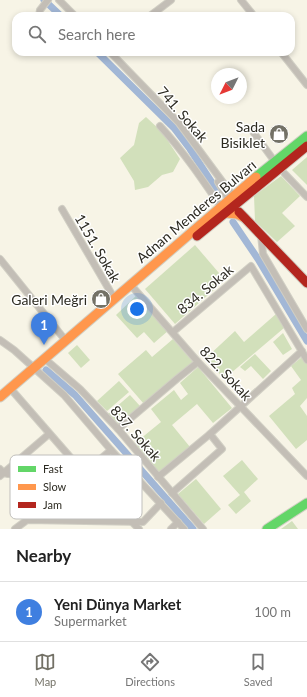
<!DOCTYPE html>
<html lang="en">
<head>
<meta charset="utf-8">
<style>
	:root { --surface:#fff; --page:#f6f6f6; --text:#222; --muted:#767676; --line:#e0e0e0; --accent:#737166 }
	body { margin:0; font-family:Lato,sans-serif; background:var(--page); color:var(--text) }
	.compass { position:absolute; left:211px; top:68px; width:36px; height:36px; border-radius:50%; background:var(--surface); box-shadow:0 2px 6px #0003; rotate:228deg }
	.you { position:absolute; left:137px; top:309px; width:14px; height:14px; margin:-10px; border:3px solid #fff; border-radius:50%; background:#1a73e8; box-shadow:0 0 0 6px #1a73e833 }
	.badge { display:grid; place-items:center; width:26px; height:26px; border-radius:50%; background:var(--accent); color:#fff; font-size:13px; font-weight:700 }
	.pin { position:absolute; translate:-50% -33px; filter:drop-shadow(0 1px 2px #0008) }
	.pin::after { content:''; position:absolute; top:21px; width:14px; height:12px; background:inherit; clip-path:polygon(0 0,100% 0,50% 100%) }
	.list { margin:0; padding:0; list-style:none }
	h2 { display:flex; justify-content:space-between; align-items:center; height:52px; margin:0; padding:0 16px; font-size:17px }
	h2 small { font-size:13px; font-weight:400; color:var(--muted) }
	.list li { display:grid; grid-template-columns:26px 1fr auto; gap:12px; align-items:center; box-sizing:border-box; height:60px; padding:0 16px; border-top:1px solid var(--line) }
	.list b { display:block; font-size:15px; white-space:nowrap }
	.list p { margin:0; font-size:13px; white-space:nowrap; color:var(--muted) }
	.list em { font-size:13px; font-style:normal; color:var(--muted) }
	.icon { flex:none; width:22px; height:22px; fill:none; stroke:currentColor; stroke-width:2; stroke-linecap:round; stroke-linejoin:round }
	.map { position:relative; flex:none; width:307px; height:529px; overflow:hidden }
	.search { position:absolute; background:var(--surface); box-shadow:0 2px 6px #0003; left:12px; right:12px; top:12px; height:44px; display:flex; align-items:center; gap:10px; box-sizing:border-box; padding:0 14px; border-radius:12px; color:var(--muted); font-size:15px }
	.sheet { height:112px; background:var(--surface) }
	nav { display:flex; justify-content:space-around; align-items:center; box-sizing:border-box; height:56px; border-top:1px solid var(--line); background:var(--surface); font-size:11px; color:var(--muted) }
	nav a { display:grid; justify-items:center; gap:2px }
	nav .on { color:var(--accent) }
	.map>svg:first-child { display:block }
</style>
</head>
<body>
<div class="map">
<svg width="307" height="529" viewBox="0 0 307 529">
	<rect width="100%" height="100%" fill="#f7f4e6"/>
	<g fill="#d2e0bb">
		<polygon points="146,117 162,132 180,159 173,172 162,175 148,187 135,190 134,181 120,158 134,145 139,123"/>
		<polygon points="307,157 307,185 292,170"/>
		<polygon points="281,176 300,196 282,213 295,226 277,242 255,221 254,196"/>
		<polygon points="195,245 225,280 175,324 145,289"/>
		<polygon points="137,295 169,330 154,343 144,332 137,338 116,315"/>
		<polygon points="276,314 284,328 224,379 206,358 235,331 244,342"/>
		<polygon points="283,333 292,349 283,355 273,342"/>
		<polygon points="173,339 193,362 144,404 118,374 146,350 152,357"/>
		<polygon points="77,345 90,360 81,368 68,353"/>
		<polygon points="255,354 271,371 263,379 251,366 245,371 240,367"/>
		<polygon points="302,357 307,364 307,398 300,406 307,416 307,440 296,449 269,416 295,394 292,388 301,380 291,366"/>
		<polygon points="198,367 232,408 213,423 197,404 172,425 190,447 158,473 134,444 161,422 151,409 174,390 181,400 188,394 180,383"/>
		<polygon points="119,381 129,392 107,411 97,401"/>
		<polygon points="130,395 140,406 118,425 108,414"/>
		<polygon points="242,460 258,479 244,492 251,501 236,514 228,505 240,495 223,476"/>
		<polygon points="196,479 221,509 204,524 178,494"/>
		<polygon points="292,521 298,529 281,529"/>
	</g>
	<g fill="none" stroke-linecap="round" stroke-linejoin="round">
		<g stroke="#a2b7d6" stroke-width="7">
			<polyline points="44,0 61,16"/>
			<polyline points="97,52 174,128 190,149 220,195"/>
			<polyline points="233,222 258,259 307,341"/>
			<polyline points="46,370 75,395 193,529"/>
		</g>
		<defs>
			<g id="street">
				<polyline points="59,0 75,16"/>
				<polyline points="241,0 254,16"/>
				<polyline points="39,16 40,10 48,0"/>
				<polyline points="150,16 171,0"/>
				<polyline points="110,52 179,123 233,196"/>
				<polyline points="281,52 307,85"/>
				<path d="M160,126C183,151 202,179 221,207"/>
				<polyline points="251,129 275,162"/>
				<polyline points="285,174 307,197"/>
				<polyline points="218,182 229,200"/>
				<polyline points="62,209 114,298"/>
				<polyline points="261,235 263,254 307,329"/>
				<polyline points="0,259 66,341"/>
				<polyline points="130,284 198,362 307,476"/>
				<polyline points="173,332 251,266 307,360"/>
				<polyline points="0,340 14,350 64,395 111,450 184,529"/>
				<polyline points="45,359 80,389 118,429 203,529"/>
				<polyline points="10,388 84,473 139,529"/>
				<polyline points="118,429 178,378 198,362"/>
				<polyline points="0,469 4,473 8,474 66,477 84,473 111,450"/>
				<polyline points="0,476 49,434"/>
				<polyline points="158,477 210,434"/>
				<polyline points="172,493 222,449 210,434 302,351"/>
				<polyline points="15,529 27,520 143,522 161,503"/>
				<polyline points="171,529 178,522"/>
			</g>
			<g id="fast">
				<polyline points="256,177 307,136"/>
				<polyline points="267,529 307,503"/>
			</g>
			<g id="slow">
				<polyline points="226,213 237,214 243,217"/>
				<polyline points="0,397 256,177"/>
			</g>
			<g id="jam">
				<polyline points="239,212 307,283"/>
				<polyline points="197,236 307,146"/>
			</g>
		</defs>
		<use href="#street" stroke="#d1cfc4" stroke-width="8"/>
		<use href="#fast" stroke="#d1cfc4" stroke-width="11"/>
		<use href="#slow" stroke="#d1cfc4" stroke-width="11"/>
		<use href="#jam" stroke="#d1cfc4" stroke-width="11"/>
		<use href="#street" stroke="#c3beb6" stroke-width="6"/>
		<use href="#fast" stroke="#63d668" stroke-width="9"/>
		<use href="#slow" stroke="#ff974d" stroke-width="9"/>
		<use href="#jam" stroke="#b3261e" stroke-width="9"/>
	</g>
	<defs>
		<symbol id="shop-disc" viewBox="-11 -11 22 22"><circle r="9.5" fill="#737166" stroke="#fff"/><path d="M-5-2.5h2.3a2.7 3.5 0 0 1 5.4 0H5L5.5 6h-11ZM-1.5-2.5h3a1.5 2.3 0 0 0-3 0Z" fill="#fff"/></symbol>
	</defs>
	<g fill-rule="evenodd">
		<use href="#shop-disc" x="268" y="123" width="22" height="22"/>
		<use href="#shop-disc" x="90" y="288" width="22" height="22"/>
	</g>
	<g text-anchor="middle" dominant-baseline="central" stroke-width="3" stroke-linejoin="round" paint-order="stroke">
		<g font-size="14" fill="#2c2a21" stroke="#fff">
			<text transform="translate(183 114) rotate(49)">741. Sokak</text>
			<text transform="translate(196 211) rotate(-40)">Adnan Menderes Bulvarı</text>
			<text transform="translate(98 248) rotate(60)">1151. Sokak</text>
			<text transform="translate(205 289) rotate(-40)">834. Sokak</text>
			<text transform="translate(226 373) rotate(47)">822. Sokak</text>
			<text transform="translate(136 433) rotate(49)">837. Sokak</text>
		</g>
		<g font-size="14" fill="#2c2a21" stroke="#fff" text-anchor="end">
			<text x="265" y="126">Sada<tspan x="265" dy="16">Bisiklet</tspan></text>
			<text x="87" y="299">Galeri Meğri</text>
		</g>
	</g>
	<rect x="10" y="455" width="132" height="64" rx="6" fill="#fff" stroke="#c0bfbc" stroke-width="1"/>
	<rect x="18" y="466" width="18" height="6" fill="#63d668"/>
	<rect x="18" y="484" width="18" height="6" fill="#ff974d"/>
	<rect x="18" y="502" width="18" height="6" fill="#b3261e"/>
	<g font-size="11" fill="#2c2a21">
		<text x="43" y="473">Fast</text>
		<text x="43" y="491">Slow</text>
		<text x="43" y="509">Jam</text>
	</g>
</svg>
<svg class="compass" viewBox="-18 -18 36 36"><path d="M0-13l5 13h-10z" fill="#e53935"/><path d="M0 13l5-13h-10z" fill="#767676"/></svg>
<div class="you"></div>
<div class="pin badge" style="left:44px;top:345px;background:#3f7fe0">1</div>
<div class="search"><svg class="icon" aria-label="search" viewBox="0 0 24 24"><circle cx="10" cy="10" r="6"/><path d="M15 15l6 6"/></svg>Search here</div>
</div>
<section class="sheet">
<h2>Nearby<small></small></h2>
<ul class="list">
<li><span class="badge" style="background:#3f7fe0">1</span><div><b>Yeni Dünya Market</b><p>Supermarket</p></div><em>100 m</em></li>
</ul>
</section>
<nav>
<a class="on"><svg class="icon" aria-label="map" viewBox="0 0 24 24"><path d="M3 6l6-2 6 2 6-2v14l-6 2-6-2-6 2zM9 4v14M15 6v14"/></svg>Map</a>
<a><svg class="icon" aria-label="directions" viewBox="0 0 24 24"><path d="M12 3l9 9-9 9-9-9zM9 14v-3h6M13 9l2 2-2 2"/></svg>Directions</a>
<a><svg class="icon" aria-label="saved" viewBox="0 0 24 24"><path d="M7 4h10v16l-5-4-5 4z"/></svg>Saved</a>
</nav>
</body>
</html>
